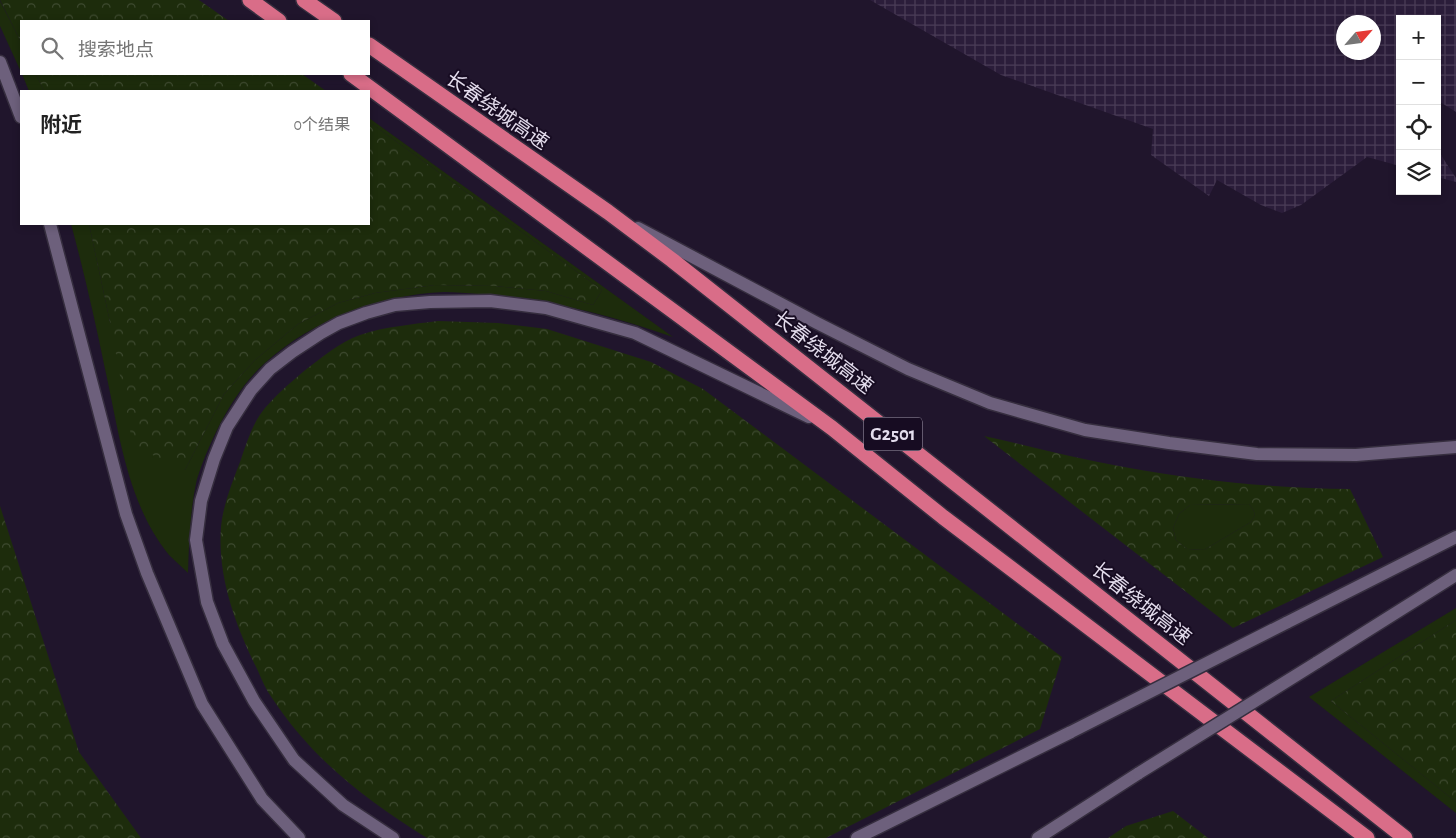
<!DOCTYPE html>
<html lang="zh">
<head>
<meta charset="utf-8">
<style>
	:root { --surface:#fff; --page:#f2f2f2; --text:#222; --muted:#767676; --line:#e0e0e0 }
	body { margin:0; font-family:"Alegreya Sans","Noto Sans SC",sans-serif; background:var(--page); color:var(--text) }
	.controls { position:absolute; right:15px; top:15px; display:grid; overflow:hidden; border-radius:0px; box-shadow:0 2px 8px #0003 }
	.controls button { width:45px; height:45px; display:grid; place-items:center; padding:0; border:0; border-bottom:1px solid var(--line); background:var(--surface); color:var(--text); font:25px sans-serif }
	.compass { position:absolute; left:1336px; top:15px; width:45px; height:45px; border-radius:50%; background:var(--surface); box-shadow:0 2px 8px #0003; rotate:62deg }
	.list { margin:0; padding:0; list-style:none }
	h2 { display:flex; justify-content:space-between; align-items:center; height:65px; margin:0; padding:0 20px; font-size:21px }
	h2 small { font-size:16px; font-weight:400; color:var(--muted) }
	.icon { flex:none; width:28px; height:28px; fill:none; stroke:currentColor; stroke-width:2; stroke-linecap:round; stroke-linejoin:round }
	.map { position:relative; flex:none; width:1456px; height:838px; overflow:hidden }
	.search { position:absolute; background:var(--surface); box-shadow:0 2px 8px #0003; left:20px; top:20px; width:350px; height:55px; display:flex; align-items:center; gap:12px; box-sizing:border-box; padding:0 18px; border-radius:0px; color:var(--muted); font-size:19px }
	.panel { position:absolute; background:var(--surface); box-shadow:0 2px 8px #0003; left:20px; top:90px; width:350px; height:135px; border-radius:0px }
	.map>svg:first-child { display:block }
</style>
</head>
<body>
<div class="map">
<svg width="1456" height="838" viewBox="0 0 1456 838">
	<defs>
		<pattern id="industrial-grid" width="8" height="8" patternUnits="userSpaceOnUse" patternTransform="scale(1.25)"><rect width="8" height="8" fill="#2b1d3a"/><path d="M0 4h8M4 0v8" fill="none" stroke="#4a3d57"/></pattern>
		<pattern id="forest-crowns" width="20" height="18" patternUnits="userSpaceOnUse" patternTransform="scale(1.25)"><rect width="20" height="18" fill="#1d2c0c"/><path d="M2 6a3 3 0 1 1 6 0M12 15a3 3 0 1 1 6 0" fill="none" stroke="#3e4a30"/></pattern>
	</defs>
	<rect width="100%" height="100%" fill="#20152c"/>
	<g fill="url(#industrial-grid)" fill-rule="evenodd">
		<path d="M870,0H1456V112L1437,100V19H1400V166L1367,157L1301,205L1282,213L1261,205L1217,180L1209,196L1151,155L1153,129L1001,75ZM1344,22H1374V52H1344Z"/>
		<polygon points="1437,149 1456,178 1456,182 1437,177"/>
	</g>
	<g fill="#1d2c0c">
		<polygon points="0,1 21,42 21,72 0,26"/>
		<polygon points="22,74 36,74 44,91 29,91"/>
		<path d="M369,118L673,337C610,315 545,298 478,294C467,293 456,292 444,292C379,295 314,319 265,363C245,381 229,406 217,430C209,446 202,463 197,479C190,510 189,542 188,573C182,567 175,561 169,555C127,504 119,431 105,369C95,320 84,272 71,224H89L110,322L185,470L224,394L255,360L298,324L338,303L375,293L435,285L495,286L546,291L593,305L602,290L369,122Z"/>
		<polygon points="1249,504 1253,509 1255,515 1251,522 1204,550 1187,549 1176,540 1173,528 1179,514 1190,505"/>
		<polygon points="1456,608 1456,620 1331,701 1456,802 1456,813 1309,697"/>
	</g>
	<g fill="url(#forest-crowns)" fill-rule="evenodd">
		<polygon points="0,0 199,0 229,21 21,21 21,42"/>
		<polygon points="36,74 302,74 326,91 44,91"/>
		<polygon points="369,122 602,290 593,305 546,291 495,286 435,285 375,293 338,303 298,324 255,360 224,394 185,470 133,446 110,322 89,224 369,224"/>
		<path d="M438,321L498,323L547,329L651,362L703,389L1062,657L1040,729L826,838H427C365,799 313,760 272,698C266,690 262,680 258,671C236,627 217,577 221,527C223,505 232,483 240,462C246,444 253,422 265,408C277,394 290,383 304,371C321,358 340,342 360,335C383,327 414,324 438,321Z"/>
		<path d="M984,436C1030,446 1077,459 1124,467C1199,481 1274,488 1350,489L1383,557L1233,628ZM1249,504L1253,509L1255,515L1251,522L1204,550L1187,549L1176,540L1173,528L1179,514L1190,505Z"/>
		<polygon points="0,506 79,752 141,838 0,838"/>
		<polygon points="1456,620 1456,802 1331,701"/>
		<polygon points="1173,811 1208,838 1108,838 1126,826"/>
	</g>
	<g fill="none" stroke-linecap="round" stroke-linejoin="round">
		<defs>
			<g id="service">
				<polyline points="0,62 21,117"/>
				<polyline points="50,224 126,514 147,573 202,704 262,799 299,838"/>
				<polyline points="638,228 817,323 908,369 990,403 1085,430 1169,443 1257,454 1356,455 1456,447"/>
				<polyline points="1286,623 1456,537"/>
				<polyline points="1316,663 1456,575"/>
				<polyline points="393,838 343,805 294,760 254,701 223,644 207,602 196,540 201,501 214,459 227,427 251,390 270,369 292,352 321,333 339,323 366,313 395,305 430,302 490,301 546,308 635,333 809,417"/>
				<polyline points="857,838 1071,732"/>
				<polyline points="1038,838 1139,773"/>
			</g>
			<g id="motorway">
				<polyline points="250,0 279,21"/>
				<polyline points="304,0 334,21"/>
				<polyline points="369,45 608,212 672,260 1405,838"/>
				<polyline points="351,74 832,428 943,517 1367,838"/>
			</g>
		</defs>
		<use href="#service" stroke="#362e3f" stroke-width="15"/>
		<use href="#motorway" stroke="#362e3f" stroke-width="18"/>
		<use href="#service" stroke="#6d607c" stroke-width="12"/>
		<use href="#motorway" stroke="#d96d88" stroke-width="15"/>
		<defs>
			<g id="service-bridge">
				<polyline points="1071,732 1286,623"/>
				<polyline points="1139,773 1316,663"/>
			</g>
		</defs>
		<use href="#service-bridge" stroke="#362e3f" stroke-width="15" stroke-linecap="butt"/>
		<use href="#service-bridge" stroke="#6d607c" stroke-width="12"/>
	</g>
	<g text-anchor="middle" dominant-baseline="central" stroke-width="4" stroke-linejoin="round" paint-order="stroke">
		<rect fill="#170c22" stroke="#a69eb0" stroke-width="1" x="864" y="417.5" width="58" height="33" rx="4"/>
		<g font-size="19" font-weight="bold" fill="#e4dded">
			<text x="893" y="434">G2501</text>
		</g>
		<g font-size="20" fill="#e4dded" stroke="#170c22">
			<text transform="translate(497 111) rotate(35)">长春绕城高速</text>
			<text transform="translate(823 353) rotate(38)">长春绕城高速</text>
			<text transform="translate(1141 604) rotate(38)">长春绕城高速</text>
		</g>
	</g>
</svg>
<div class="controls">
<button>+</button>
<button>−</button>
<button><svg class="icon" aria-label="locate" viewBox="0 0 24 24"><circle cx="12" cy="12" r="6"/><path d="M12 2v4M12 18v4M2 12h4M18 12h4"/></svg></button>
<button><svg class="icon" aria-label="layers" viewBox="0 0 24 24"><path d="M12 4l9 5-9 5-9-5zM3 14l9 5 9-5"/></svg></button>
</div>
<svg class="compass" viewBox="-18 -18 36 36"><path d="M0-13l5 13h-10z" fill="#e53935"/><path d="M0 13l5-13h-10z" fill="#767676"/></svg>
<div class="search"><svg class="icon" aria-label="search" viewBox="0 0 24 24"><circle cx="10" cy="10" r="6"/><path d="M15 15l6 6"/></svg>搜索地点</div>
<section class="panel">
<h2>附近<small>0个结果</small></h2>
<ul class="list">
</ul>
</section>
</div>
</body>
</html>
